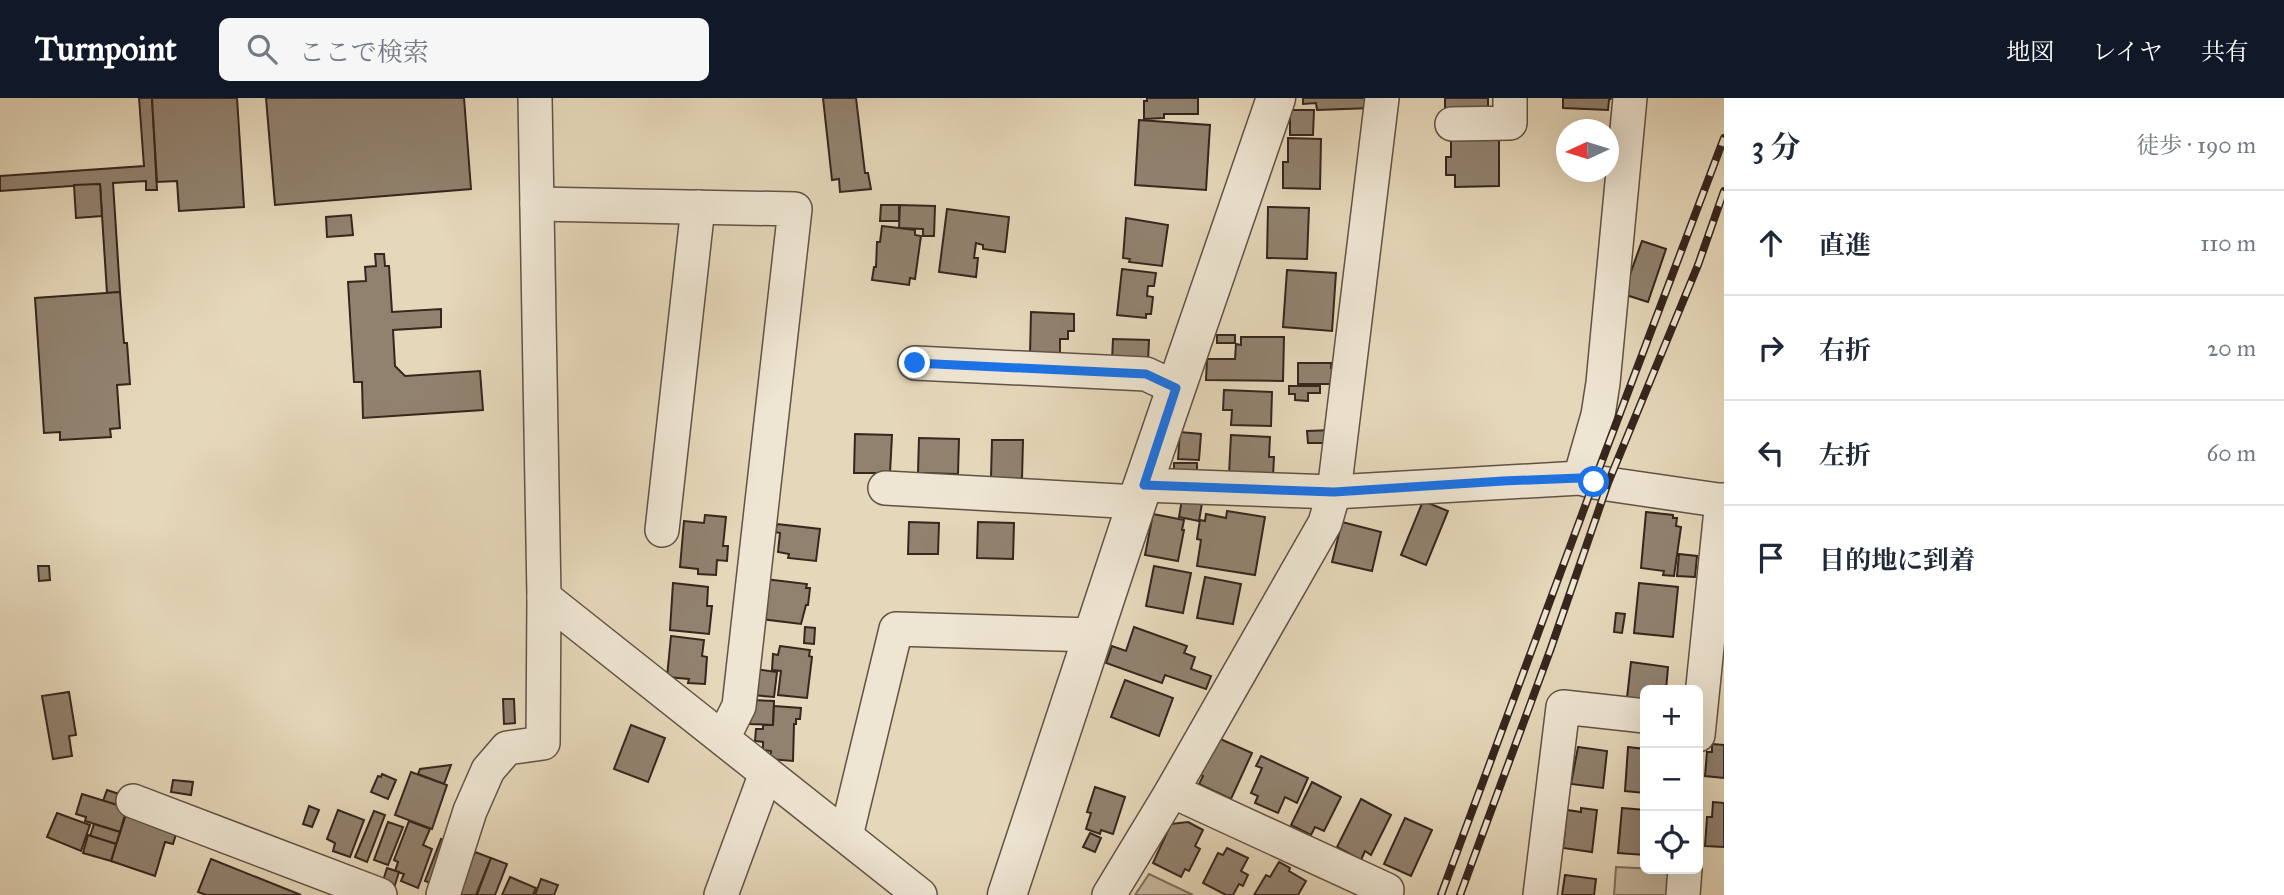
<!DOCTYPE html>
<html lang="ja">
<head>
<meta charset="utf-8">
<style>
	:root { --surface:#fff; --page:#f6f6f7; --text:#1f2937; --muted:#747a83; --line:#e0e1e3; --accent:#111827 }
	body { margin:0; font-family:"IM FELL Great Primer","Noto Serif JP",serif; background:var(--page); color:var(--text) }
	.controls { position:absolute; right:21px; bottom:21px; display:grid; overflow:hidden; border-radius:10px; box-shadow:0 7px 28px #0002 }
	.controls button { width:63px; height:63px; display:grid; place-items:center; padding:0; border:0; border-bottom:2px solid var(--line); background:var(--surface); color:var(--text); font:35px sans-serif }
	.compass { position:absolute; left:1556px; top:21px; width:63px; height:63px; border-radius:50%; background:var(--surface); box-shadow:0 7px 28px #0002; rotate:266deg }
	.stop { position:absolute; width:21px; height:21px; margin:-16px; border:5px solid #1a73e8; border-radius:50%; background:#fff }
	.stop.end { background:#1a73e8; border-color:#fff; box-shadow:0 2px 7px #0008 }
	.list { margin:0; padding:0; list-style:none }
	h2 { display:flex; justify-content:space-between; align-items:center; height:91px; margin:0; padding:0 28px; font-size:30px }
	h2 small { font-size:23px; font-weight:400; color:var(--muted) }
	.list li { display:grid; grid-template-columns:46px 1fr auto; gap:21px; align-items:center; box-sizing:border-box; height:105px; padding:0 28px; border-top:2px solid var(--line) }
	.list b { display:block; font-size:26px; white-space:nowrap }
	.list em { font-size:23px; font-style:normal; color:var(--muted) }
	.icon { flex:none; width:38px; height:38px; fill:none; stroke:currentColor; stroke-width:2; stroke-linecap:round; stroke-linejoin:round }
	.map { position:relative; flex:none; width:1724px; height:797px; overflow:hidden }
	header { display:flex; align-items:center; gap:42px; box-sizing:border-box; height:98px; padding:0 35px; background:var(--accent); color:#fff }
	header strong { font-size:33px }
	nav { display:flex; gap:38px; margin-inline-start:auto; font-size:24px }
	.search { width:490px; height:63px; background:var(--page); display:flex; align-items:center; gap:18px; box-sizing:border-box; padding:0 24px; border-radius:10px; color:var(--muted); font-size:26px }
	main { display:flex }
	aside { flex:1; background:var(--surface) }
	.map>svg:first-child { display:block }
</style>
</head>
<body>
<header>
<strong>Turnpoint</strong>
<div class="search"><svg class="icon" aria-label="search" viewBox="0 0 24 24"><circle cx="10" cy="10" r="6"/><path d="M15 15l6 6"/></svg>ここで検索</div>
<nav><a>地図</a><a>レイヤ</a><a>共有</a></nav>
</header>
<main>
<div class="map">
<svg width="1724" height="797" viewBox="0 0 1724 797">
	<rect width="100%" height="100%" fill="#e5d7b9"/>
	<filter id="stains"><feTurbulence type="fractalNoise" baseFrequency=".00286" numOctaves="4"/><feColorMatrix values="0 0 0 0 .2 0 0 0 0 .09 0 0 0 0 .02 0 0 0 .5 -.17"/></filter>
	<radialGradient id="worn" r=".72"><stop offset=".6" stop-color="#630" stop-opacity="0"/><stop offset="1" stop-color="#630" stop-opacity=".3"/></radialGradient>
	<g fill="#c7b99f" stroke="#7e705e" stroke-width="2">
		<polygon points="1616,769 1677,772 1675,797 1614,797"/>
		<polygon points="1149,776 1193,797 1135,797"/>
	</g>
	<g fill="#91826f" stroke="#36261e" stroke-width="2">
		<polygon points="139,0 152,0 157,92 146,92 146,83 113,85 120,194 107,195 100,86 0,93 0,78 144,68"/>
		<polygon points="152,0 237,0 244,109 179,113 177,83 157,84"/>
		<polygon points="266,0 464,0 471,91 275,107"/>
		<polygon points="823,0 856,0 865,75 868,75 871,91 840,94 839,81 832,82"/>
		<polygon points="1147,0 1198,0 1198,16 1164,16 1164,20 1144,21 1144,3 1147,3"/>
		<polygon points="1303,0 1372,0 1372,10 1317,12 1316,5 1303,6"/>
		<rect x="1445" y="0" width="43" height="10"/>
		<polygon points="1563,0 1612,0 1609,2 1608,12 1563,10"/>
		<polygon points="1290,12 1314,12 1313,37 1290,37"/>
		<polygon points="1139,22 1210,27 1206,92 1135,87"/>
		<polygon points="1288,40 1321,41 1320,91 1283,90 1283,64 1288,64"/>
		<polygon points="1451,40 1499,40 1499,88 1455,89 1455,77 1446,77 1446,59 1451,59"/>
		<polygon points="100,86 102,118 76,120 74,87"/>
		<polygon points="881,107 899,107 899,123 880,123"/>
		<polygon points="900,107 935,108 934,138 923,138 923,131 899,130"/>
		<polygon points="1268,109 1309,110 1307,161 1267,160"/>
		<polygon points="947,111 1009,119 1005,154 983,151 983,147 976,145 974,160 978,160 976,179 939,174"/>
		<polygon points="351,117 353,137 327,139 326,119"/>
		<polygon points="1126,120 1168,127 1162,168 1129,164 1130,161 1123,160"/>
		<polygon points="882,128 915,132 915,137 921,138 915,181 910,180 909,187 872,182 874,169 876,169 877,144 880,144"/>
		<polygon points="1642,143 1666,151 1648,204 1623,196"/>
		<polygon points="375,156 384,156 385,168 389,168 392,214 441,211 441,229 393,232 395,268 405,278 480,273 483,312 363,320 362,284 354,284 348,184 366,183 365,169 376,168"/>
		<polygon points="1122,171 1156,175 1154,188 1148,188 1147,198 1153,199 1151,216 1146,216 1146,220 1117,217"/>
		<polygon points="1287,172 1336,175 1332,233 1283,229"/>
		<polygon points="120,194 124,245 127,245 130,286 117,287 120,330 110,331 111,339 60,342 60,334 44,335 35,200"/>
		<polygon points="1031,214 1074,216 1074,233 1068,233 1068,241 1060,241 1060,257 1030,256"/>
		<rect x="1217" y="237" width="18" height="8"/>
		<polygon points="1241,239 1284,239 1283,283 1206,282 1207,261 1235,261 1236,246 1241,247"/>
		<polygon points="1113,241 1149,242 1148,263 1112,262"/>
		<polygon points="1298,265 1331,265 1331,270 1336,270 1337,286 1298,286"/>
		<polygon points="1289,288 1320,288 1320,295 1308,295 1308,303 1295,302 1295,296 1289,296"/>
		<polygon points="1224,292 1272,294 1271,328 1231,327 1232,312 1223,312"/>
		<polygon points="1333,332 1333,345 1308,345 1307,333"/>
		<polygon points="1180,334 1201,336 1199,362 1178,361"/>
		<polygon points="855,336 892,337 890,375 854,375"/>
		<polygon points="1231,337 1270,339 1269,359 1274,359 1273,378 1229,376"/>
		<polygon points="919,340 959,341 958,376 918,375"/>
		<polygon points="992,342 1023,342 1022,381 991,380"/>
		<rect x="1174" y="365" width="23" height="9"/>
		<polygon points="1182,401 1202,405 1199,423 1179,419"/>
		<polygon points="1423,403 1448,413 1426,467 1401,457"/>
		<polygon points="1227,413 1265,419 1255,477 1197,468 1201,442 1197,441 1200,422 1205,423 1206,416 1226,420"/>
		<polygon points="1646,414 1673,417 1673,420 1677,420 1676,428 1681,429 1674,478 1663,477 1664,473 1641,470"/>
		<polygon points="1153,416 1184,422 1182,432 1184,432 1178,463 1145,457"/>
		<polygon points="705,417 726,419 723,448 728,448 727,463 717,462 716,477 698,476 698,471 680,469 684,423 704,425"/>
		<polygon points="909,424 939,425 938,456 908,456"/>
		<polygon points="978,424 1014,425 1013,461 977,460"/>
		<polygon points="1342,424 1381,434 1372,473 1332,464"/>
		<polygon points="777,426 820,431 816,463 788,460 789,456 778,454 780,435 775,434"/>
		<polygon points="1679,456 1697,458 1695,479 1677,478"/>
		<polygon points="38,468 49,468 50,482 39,483"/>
		<polygon points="1154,468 1191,475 1183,515 1146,508"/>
		<polygon points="1205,479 1241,486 1233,526 1197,520"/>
		<polygon points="765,481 807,486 806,490 810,490 808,507 806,507 801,526 761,521"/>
		<polygon points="673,485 708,489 707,508 712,508 709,536 670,532"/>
		<polygon points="1639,485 1678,489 1673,539 1634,535"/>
		<polygon points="1616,515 1625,516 1622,535 1614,534"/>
		<polygon points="805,529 815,530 814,546 804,545"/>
		<polygon points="1134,529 1187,548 1184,555 1195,559 1191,571 1211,578 1206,591 1165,577 1162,585 1106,565 1112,548 1126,553"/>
		<polygon points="671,538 704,542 702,558 707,559 705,586 688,585 689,581 667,579"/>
		<polygon points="780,548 810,552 809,558 812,559 807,600 778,597 781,573 772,572 773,556 778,557"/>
		<polygon points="1631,564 1668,569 1666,592 1645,592 1645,602 1627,600"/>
		<polygon points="755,571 777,574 774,599 752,597"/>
		<polygon points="1125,582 1173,600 1159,638 1111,619"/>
		<polygon points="69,594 76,637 69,638 72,658 53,661 42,598"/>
		<polygon points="503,601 514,601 515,625 504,626"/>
		<polygon points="751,602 774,603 773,627 750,626"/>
		<polygon points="774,608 801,610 800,621 796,621 796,626 794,626 793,663 770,661 771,653 763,652 763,644 755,643 756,631 763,631 763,627 773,627"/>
		<polygon points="631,627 665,640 648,684 614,671"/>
		<polygon points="1218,640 1252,655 1231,701 1199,686 1203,678 1198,676"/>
		<polygon points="1712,646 1724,647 1724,680 1705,678 1707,654 1712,654"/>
		<polygon points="1578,649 1607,653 1603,690 1571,686"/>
		<polygon points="1628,649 1645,651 1645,695 1625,693"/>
		<polygon points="1261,658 1308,680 1297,705 1285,699 1278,715 1255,705 1258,698 1251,695 1262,670 1256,668"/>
		<polygon points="451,667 444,686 418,676 420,671"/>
		<polygon points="411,674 447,687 432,731 395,717"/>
		<polygon points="382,676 396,682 388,701 371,694 378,678 381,679"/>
		<polygon points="173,682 193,684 191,697 171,694"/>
		<polygon points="1312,684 1341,699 1324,733 1315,729 1311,737 1291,727"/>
		<polygon points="1095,689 1125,699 1113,736 1101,732 1100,736 1086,731 1091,715 1087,714"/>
		<polygon points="107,692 122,697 119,708 103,703"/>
		<polygon points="82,696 127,710 120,734 85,723 86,719 76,716"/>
		<polygon points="1361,701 1391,717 1371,757 1365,753 1361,762 1337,749"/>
		<polygon points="1713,704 1724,705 1724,749 1705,748 1707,719 1712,719"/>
		<polygon points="309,708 319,712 312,729 303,726"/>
		<polygon points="1581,710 1597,712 1592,754 1563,750 1567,712 1581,714"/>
		<polygon points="1622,710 1645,712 1645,757 1618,755"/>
		<polygon points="338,712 364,722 350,759 333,753 335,745 327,741"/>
		<polygon points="127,713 179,726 173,746 165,744 155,778 111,763"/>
		<polygon points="374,713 385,717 367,764 355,759"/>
		<polygon points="57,715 90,727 81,753 47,739"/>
		<polygon points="1405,720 1432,732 1411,778 1384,766"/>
		<polygon points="409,723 430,731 423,747 432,751 418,790 401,783 404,776 395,773 398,764 394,762"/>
		<polygon points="388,724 403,729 388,767 374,762"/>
		<polygon points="1188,724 1203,732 1195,748 1200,751 1189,773 1185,771 1181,779 1153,765 1171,726"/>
		<polygon points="94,726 120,734 116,746 90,738"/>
		<polygon points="1090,735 1101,740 1095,754 1083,749"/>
		<polygon points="88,737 116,746 111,763 83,755"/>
		<polygon points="441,741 450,744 435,787 425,783"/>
		<polygon points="1227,750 1248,760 1241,773 1248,777 1243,788 1239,786 1233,797 1226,797 1203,785 1218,755 1223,757"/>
		<polygon points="475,754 491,760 476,797 458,797"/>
		<polygon points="491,760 507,766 495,797 477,797"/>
		<polygon points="211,761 301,797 206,797 198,794"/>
		<polygon points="1279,764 1290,770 1289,773 1306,783 1298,797 1254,797 1266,777 1270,779"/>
		<polygon points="387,770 399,774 394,790 382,786"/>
		<polygon points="1565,777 1596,781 1594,797 1562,797"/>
		<polygon points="510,779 536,790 533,797 502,797"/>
		<polygon points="541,781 558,787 554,797 535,797"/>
	</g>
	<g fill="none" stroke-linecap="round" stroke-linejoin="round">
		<defs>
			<g id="minor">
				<polyline points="1452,26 1510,25 1510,0"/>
				<polyline points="537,106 795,111 739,608 723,640"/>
				<polyline points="915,265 1146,276 1176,290"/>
				<polyline points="1580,380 1598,317 1603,285 1630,0"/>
				<polyline points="1144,387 1334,394 1580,380 1594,384 1724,403"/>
				<polyline points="885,390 1137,404"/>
				<polyline points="662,432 698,109"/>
				<polyline points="544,499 920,797"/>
				<polyline points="1698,637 1722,402"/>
				<polyline points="1172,693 1387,792"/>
				<polyline points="133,703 380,797"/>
				<polyline points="846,738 896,531 1093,537"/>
				<polyline points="443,797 470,713 488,672 507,650 543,645 544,499 535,0"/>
				<polyline points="721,797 766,675"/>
				<polyline points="1109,797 1172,693 1325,425 1334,394 1382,0"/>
				<polyline points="1540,797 1563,609 1645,618"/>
				<polyline points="1683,797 1685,771"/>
			</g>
			<polyline id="tertiary" points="1007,797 1137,404 1276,0"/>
		</defs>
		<use href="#minor" stroke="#625245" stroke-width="36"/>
		<use href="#tertiary" stroke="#625245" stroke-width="41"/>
		<use href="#minor" stroke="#eee5d2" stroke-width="33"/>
		<use href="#tertiary" stroke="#eee5d2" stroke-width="38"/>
		<defs>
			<g id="rail">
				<polyline points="1441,797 1594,384 1724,40"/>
				<polyline points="1460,797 1551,550 1608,385 1698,167 1724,93"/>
			</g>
		</defs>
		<use href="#rail" stroke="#36261e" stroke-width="8"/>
		<use href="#rail" stroke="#eee5d2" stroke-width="5" stroke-dasharray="16" stroke-linecap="butt"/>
	</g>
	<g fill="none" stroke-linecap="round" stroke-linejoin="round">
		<polyline stroke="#1a73e8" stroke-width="9" points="915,265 1146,276 1176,290 1144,387 1334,394 1503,383 1580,380 1594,384"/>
	</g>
	<rect width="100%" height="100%" filter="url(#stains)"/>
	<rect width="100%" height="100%" fill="url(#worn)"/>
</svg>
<div class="controls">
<button>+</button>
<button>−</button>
<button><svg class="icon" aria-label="locate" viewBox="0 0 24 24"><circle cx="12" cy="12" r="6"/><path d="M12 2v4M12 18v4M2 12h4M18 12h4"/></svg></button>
</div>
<svg class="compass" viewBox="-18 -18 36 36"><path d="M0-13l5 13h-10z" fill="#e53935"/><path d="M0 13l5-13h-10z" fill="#747a83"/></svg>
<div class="stop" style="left:1594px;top:384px"></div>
<div class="stop end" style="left:915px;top:265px"></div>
</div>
<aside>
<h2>3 分<small>徒歩 · 190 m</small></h2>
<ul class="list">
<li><svg class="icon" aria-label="ahead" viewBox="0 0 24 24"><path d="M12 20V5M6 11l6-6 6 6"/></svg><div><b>直進</b></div><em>110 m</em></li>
<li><svg class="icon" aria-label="right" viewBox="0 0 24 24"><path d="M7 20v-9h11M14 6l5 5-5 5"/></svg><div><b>右折</b></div><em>20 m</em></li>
<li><svg class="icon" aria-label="left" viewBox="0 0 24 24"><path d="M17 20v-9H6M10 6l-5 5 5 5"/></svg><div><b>左折</b></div><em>60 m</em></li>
<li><svg class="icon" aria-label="arrive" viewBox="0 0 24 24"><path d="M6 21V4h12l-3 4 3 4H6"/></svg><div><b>目的地に到着</b></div></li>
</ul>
</aside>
</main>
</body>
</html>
